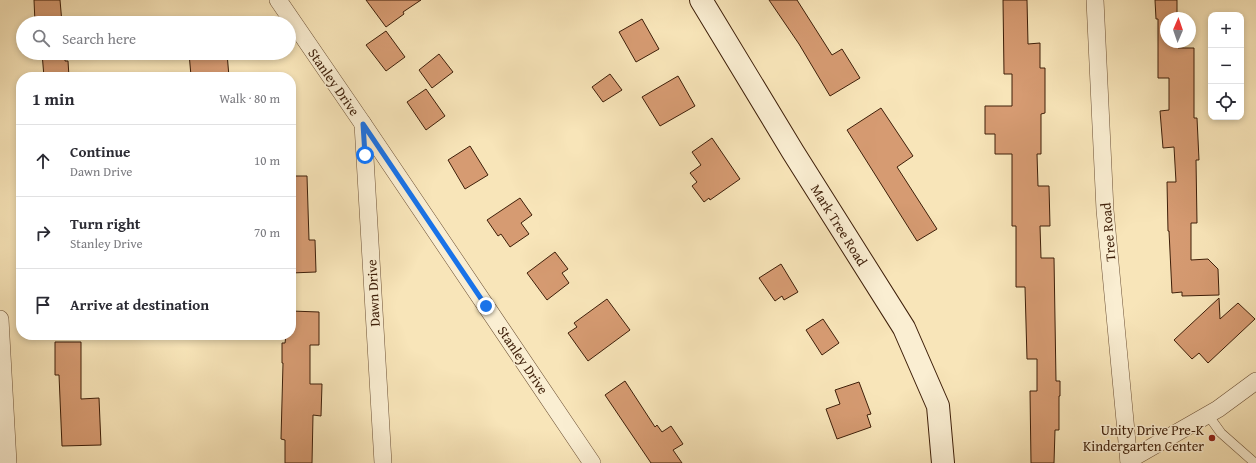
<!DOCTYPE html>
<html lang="en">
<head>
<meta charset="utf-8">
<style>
	:root { --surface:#fff; --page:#f7f7f7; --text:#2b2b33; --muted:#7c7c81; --line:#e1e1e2 }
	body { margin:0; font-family:"Gentium Book Plus",serif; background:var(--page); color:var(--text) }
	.controls { position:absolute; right:12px; top:12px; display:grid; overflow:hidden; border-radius:8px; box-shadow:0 2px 6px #0003 }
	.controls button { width:36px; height:36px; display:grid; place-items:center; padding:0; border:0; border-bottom:1px solid var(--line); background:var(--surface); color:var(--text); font:20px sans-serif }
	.compass { position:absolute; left:1160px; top:12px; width:36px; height:36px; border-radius:50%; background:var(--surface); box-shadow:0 2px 6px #0003; rotate:2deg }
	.stop { position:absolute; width:12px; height:12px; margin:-9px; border:3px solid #1a73e8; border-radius:50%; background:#fff }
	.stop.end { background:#1a73e8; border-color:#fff; box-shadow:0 1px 4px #0008 }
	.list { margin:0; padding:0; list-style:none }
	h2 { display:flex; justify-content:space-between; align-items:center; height:52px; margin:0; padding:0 16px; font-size:17px }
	h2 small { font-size:13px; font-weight:400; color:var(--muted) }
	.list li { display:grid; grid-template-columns:26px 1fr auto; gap:12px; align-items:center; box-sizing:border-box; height:72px; padding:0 16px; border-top:1px solid var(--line) }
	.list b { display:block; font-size:15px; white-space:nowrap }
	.list p { margin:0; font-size:13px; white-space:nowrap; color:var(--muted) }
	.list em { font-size:13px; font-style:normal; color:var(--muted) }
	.icon { flex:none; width:22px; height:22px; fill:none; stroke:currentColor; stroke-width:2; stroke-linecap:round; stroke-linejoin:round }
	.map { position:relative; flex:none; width:1256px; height:463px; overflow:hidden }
	.search { position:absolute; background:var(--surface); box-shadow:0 2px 6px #0003; left:16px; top:16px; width:280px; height:44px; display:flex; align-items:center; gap:10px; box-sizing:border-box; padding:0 14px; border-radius:22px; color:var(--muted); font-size:15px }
	.panel { position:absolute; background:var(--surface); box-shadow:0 2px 6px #0003; left:16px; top:72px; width:280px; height:268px; border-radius:16px }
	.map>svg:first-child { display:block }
</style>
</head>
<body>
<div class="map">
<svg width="1256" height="463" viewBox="0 0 1256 463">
	<rect width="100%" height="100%" fill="#f8e5b9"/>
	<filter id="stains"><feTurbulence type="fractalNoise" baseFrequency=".005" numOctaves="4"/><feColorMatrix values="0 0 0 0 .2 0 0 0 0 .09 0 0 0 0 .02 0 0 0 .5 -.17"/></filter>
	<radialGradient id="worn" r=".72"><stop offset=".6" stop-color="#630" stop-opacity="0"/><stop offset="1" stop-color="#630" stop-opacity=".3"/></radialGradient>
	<g fill="#d69b72" stroke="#3e1f09">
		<polygon points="34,0 60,0 62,23 35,23"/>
		<polygon points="366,0 421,0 403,12 404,14 386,27"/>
		<polygon points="769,0 797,0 832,55 842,49 860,78 830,96 799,44"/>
		<polygon points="1003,0 1027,0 1028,44 1040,43 1040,68 1045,68 1045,113 1041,114 1041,154 1037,154 1038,186 1049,186 1050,226 1040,226 1041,258 1054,258 1056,381 1060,381 1060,396 1059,396 1059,430 1055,430 1054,463 1031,463 1030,391 1037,391 1037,359 1027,359 1025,287 1016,287 1016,226 1012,226 1012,154 995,154 995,134 985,134 985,106 1012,106 1012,74 1004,74"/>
		<polygon points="1155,0 1177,0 1177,18 1166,18 1166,42 1177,42 1178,48 1194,48 1194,118 1197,118 1199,160 1196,160 1197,223 1191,223 1191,260 1208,259 1218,269 1219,295 1182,296 1182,292 1172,293 1169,231 1168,231 1167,182 1176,182 1174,147 1163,148 1160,111 1169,110 1169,78 1158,78 1158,19 1156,19"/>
		<polygon points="642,19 659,49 636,62 619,32"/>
		<polygon points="386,31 405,57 386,71 366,45"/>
		<polygon points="42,53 65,53 65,61 68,61 69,77 44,77"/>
		<polygon points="189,53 227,53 229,77 191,76"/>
		<polygon points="439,54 453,72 432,88 419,70"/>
		<polygon points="610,74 622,90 603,102 592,87"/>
		<polygon points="678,76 695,106 660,126 642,97"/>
		<polygon points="426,89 445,116 426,130 407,102"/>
		<polygon points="881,108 913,156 897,167 937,229 917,241 847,130"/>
		<polygon points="712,138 740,179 710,200 709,198 704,202 692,186 697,182 690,173 701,165 692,152"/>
		<polygon points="470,146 488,175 465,189 448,160"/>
		<polygon points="291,176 307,176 309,240 315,240 316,272 291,273"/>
		<polygon points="520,198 532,215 521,223 529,234 510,247 501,234 498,236 487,220"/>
		<polygon points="555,252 568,269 562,273 569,283 547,300 527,273"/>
		<polygon points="781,264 798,292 784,300 782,296 775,301 759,278"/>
		<polygon points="1219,298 1220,319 1238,303 1255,319 1208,363 1199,353 1192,359 1174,340"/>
		<polygon points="607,299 630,330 588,361 568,333 577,327 574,323"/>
		<polygon points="291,311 319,312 319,345 310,345 310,384 322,384 321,416 313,415 312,463 285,463 285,440 281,439 283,363 282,363 282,343 285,343 286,335 291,335"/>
		<polygon points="823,319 839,343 822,355 806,330"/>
		<polygon points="55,342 81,342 81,399 99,398 101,445 62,446 59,375 55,375"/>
		<polygon points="625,381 655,427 657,425 662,432 671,426 683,444 673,450 682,463 651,463 605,395"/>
		<polygon points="859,382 871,414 867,415 871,427 837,439 826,409 840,404 835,390"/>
	</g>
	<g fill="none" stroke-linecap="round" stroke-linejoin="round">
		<defs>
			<polyline id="lane" points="1208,415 1221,433 1255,463"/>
			<g id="street">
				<polyline points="278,0 363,124 592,463"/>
				<polyline points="1095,0 1105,210 1129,463"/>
				<polyline points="363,124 383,463"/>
				<polyline points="0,319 8,463"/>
				<polyline points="1129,460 1218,409 1256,381"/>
			</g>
			<polyline id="secondary" points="701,0 793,152 904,328 938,406 943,463"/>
		</defs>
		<use href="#lane" stroke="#6c5035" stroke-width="10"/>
		<use href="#street" stroke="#6c5035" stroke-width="18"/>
		<use href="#secondary" stroke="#3e1f09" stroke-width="24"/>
		<use href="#lane" stroke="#faeed2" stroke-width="9"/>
		<use href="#street" stroke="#faeed2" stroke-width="17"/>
		<use href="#secondary" stroke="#faeed2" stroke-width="22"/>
	</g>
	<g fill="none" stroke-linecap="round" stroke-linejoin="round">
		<polyline stroke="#1a73e8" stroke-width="5" points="365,155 363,124 486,306"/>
	</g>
	<circle fill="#8f2418" stroke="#faeed2" stroke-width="1.5" cx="1212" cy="438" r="4"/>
	<g text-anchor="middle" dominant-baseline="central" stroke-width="3" stroke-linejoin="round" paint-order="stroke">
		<g font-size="14" fill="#3e1f09" stroke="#faeed2">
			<text transform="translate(334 82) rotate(55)">Stanley Drive</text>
			<text transform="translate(839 225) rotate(58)">Mark Tree Road</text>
			<text transform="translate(1108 232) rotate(-95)">Tree Road</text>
			<text transform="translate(373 293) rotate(-93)">Dawn Drive</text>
			<text transform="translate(523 360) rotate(56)">Stanley Drive</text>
		</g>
		<g font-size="14" fill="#3e1f09" stroke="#faeed2" text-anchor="end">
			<text x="1204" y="430">Unity Drive Pre-K<tspan x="1204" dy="16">Kindergarten Center</tspan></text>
		</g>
	</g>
	<rect width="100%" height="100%" filter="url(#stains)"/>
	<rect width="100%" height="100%" fill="url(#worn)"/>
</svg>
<div class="controls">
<button>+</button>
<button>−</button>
<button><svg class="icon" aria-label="locate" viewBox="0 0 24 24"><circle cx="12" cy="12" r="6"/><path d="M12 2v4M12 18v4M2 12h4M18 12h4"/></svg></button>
</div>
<svg class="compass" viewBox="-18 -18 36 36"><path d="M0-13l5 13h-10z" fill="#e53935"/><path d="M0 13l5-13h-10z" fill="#7c7c81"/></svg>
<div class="stop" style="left:365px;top:155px"></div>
<div class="stop end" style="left:486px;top:306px"></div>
<div class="search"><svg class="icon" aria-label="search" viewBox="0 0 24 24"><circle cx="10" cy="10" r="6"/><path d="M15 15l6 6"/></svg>Search here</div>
<section class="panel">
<h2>1 min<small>Walk · 80 m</small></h2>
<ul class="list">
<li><svg class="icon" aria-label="ahead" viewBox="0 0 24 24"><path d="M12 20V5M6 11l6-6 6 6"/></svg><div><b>Continue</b><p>Dawn Drive</p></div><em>10 m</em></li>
<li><svg class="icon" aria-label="right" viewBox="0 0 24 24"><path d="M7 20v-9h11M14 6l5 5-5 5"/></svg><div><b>Turn right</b><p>Stanley Drive</p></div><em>70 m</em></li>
<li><svg class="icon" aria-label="arrive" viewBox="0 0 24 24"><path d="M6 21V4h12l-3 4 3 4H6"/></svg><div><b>Arrive at destination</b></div></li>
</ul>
</section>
</div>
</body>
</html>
